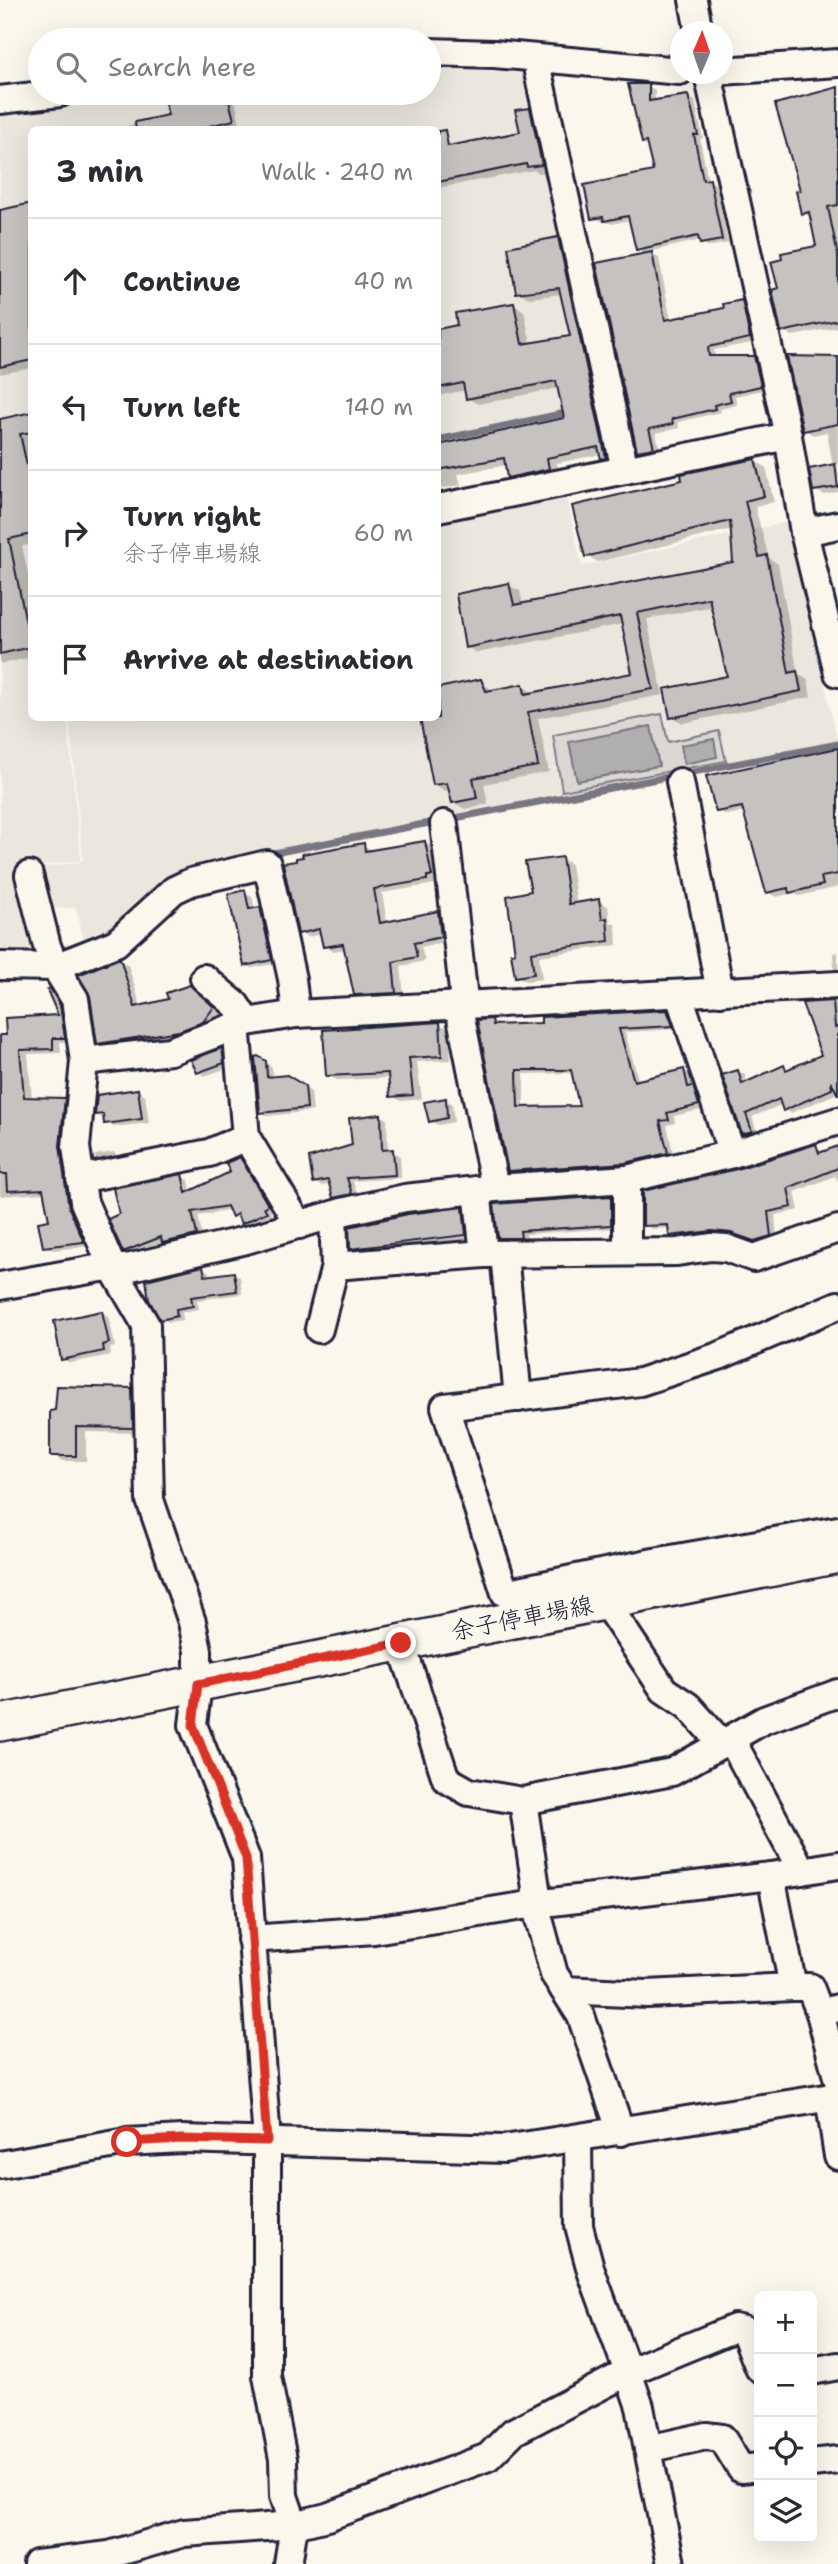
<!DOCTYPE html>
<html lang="en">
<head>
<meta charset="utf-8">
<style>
	:root { --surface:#fff; --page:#f7f7f7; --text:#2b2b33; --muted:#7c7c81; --line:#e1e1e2 }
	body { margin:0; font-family:"Shantell Sans","Klee One",sans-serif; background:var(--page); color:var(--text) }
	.controls { position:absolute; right:21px; bottom:21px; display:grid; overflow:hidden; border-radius:10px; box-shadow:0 7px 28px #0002 }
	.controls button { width:63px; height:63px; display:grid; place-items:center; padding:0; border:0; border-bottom:2px solid var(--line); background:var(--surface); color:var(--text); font:35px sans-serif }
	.compass { position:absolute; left:670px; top:21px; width:63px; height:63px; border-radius:50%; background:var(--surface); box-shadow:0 7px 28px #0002; rotate:2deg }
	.stop { position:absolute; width:21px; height:21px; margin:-16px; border:5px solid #d93025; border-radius:50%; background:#fff }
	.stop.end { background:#d93025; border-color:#fff; box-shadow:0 2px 7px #0008 }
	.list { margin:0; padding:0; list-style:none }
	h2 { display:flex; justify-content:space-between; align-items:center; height:91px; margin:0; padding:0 28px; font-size:30px }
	h2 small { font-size:23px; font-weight:400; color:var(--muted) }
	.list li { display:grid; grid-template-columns:46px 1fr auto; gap:21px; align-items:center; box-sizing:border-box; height:126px; padding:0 28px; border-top:2px solid var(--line) }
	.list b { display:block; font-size:26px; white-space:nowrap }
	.list p { margin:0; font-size:23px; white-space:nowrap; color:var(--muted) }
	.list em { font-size:23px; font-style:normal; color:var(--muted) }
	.icon { flex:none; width:38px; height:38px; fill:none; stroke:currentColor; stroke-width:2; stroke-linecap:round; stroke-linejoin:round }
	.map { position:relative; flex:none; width:838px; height:2564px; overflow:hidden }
	.search { position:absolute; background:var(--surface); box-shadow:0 7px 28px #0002; left:28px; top:28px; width:413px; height:77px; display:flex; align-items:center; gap:18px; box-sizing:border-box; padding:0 24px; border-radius:38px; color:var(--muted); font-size:26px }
	.panel { position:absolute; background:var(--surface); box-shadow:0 7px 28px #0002; left:28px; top:126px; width:413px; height:595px; border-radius:10px }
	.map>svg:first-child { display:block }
</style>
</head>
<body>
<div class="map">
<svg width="838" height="2564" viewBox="0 0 838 2564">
	<rect width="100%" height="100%" fill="#fbf7ec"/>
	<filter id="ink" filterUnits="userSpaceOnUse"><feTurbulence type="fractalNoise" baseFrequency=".0143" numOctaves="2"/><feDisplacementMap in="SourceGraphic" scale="14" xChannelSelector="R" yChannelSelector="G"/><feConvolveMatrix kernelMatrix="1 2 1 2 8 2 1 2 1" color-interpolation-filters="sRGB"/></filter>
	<g filter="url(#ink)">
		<g fill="#ebe7df">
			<polygon points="429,67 531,74 604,404 438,438 438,130 32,130 32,718 67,718 81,860 25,869 37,956 0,957 0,114 183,93 429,93"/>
			<polygon points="565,492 582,566 788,522 838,743 272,851 141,910 86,948 76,908 40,909 33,869 83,861 69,718 438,718 438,516"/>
		</g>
		<polygon fill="#dbd8d3" stroke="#7e7d87" stroke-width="2" points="662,714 668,742 719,731 726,761 562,791 553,735"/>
		<g fill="#b1aeb0" stroke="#787681" stroke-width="2">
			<polygon points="651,726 659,766 577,781 569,742"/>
			<polygon points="714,739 717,757 684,764 681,745"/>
		</g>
		<g fill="#0003" fill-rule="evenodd">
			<polygon points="648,86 655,90 655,102 688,97 695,101 703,138 700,139 708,181 716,184 728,243 708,247 701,240 648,252 659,258 671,321 727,310 742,302 749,306 757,342 714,350 715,358 754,358 761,362 767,389 735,396 737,405 720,409 721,412 678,422 679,428 656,433 660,451 646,454 639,450 647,255 637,249 630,220 612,224 593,218 655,172 649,145 643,142"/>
			<polygon points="838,89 838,327 793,336 783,331 780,290 818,247 812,218 803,213 803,191"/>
			<polygon points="217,93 234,95 240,124 214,130 109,130 170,116 168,104"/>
			<polygon points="529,110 540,116 552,171 539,173 534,170 438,188 438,149 522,134"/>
			<polygon points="32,206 32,368 0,374 0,212"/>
			<polygon points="558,239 569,245 614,464 602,454 557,463 559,475 520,483 509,477 507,465 458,474 461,485 438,489 440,501 438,504 438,446 566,419 559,388 478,404 467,398 466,390 438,396 438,331 459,327 513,304 524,311 531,344 572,337 562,294 529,298 518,292"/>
			<polygon points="838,359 838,492 824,495 815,490 833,467 827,432 813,435 805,430"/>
			<polygon points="32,413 32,544 22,546 32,591 32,657 0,664 0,421"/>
			<polygon points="754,461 766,467 774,502 755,507 769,558 778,564 798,674 808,680 811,697 683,723 671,717 729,677 713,606 647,619 663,695 538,718 549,772 484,784 488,804 465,809 453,802 451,790 445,791 434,784 422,718 438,718 438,690 481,681 494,692 522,686 534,693 634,674 623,624 477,653 466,647 508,585 520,591 523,605 735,564 732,529 598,562 587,556 684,481"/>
			<polygon points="838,749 838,887 799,896 793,893 776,897 767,892 745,812 726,815 717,810"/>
			<polygon points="425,842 434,847 440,880 435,880 435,884 382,893 387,923 438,912 446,917 449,941 421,947 425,961 401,966 404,997 364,999 355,994 346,949 333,951 324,946 322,934 308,937 300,932 364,845 373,852"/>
			<polygon points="562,859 571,864 577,904 599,901 608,906 610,922 616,925 617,945 539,956 542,979 526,981 516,976 517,954 533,892"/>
			<polygon points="245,892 252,896 255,910 267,912 278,963 252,968 246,965"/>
			<polygon points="838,952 838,971 834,969 833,953"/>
			<polygon points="120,960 128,965 141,1007 170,1000 190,987 222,1013 212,1026 107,1047 99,1043"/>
			<polygon points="50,990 58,995 68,1011 72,1042 60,1042 61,1053 28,1054 32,1099 64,1099 73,1104 91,1246 53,1250 44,1246 51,1222 46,1193 0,1196 0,1037 8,1037 61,1016"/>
			<polygon points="838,1001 838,1093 791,1113 784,1109 783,1104 752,1117 758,1135 750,1137 744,1133 738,1071 745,1075 747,1083 784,1067 789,1070 823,1056 804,1004"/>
			<path d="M667,1012L674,1016L679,1029L625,1032L639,1082L684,1071L691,1075L694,1089L700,1092L705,1109L674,1116L675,1123L667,1125L674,1157L633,1166L517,1174L509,1170L492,1021L499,1025H543ZM573,1073L581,1108L524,1109V1074Z"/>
			<polygon points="439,1024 449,1029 451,1060 417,1062 422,1099 401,1101 392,1096 391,1078 337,1080 327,1075"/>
			<polygon points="222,1050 229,1054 230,1067 205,1076 198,1072"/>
			<polygon points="265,1063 272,1067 273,1078 287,1076 311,1092 313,1111 268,1116 261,1112"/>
			<polygon points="138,1091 145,1095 149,1123 113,1127 97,1114"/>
			<polygon points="445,1100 452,1104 454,1122 438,1125 430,1121"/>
			<polygon points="380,1115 387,1119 388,1151 400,1155 401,1178 353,1181 358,1197 341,1201 334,1197 331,1184 321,1186 315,1182 354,1146"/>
			<polygon points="816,1146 824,1153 838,1148 838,1181 835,1176 795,1192 799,1210 775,1215 777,1239 763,1244 740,1236 721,1234 678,1239 671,1235 670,1228 652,1229 645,1225 737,1171"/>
			<polygon points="114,1152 118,1157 95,1159 95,1155"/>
			<polygon points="239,1159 247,1163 274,1209 270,1211 273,1216 250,1226 234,1215 231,1210 198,1216 203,1239 171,1246 163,1242 131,1255 124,1251 182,1176 189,1180 191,1192 232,1173"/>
			<polygon points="611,1198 617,1201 617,1228 526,1234 527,1241 506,1241 500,1237"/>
			<polygon points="463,1209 470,1213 473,1239 359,1252 352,1248"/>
			<polygon points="203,1268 209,1272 210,1277 234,1274 240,1277 242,1294 197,1300 199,1309 182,1312 183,1320 169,1322 162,1319"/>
			<polygon points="102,1312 109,1317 115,1347 110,1348 111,1355 70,1363 63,1359"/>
			<polygon points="131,1390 142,1396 142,1433 86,1432 86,1461 62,1461 52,1455 52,1412"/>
		</g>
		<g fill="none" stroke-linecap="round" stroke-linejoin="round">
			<g stroke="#787681" stroke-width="7">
				<polyline points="438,440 570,412"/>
				<polyline points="274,853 838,744"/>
			</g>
		</g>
		<g fill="#c6c2c0" stroke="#22223b" stroke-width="2" fill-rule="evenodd">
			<polygon points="628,84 649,84 649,101 688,95 698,135 694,135 703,180 710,179 722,240 700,244 698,236 636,250 628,216 604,221 603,217 591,219 584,185 653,171 646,142 642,143"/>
			<polygon points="838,87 838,205 828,207 838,256 838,320 781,332 772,290 778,288 771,262 782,259 781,253 816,246 809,212 801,214 796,191 800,190 775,104"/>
			<polygon points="209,93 227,93 234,120 193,130 136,130 135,122 168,115 165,103"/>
			<polygon points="530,108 542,165 527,167 526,164 438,182 438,131 445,130 448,146 520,132 515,110"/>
			<polygon points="32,203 32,360 0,367 0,210"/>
			<polygon points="558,237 606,458 601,459 598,447 547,458 549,469 507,478 504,458 438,470 438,445 564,418 556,381 466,399 463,383 438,388 438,329 457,325 455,313 514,303 522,344 570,336 559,288 516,293 508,247"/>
			<polygon points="652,252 665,320 724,308 723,304 742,300 750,338 708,347 709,356 754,356 761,386 729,393 731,401 714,405 715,409 672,419 673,424 649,429 654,448 637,451 596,263"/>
			<polygon points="787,356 838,357 838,424 803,431"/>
			<polygon points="32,412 32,432 20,434 32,488 32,534 9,539 31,647 0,654 0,419"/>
			<polygon points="755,459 764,496 745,501 759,557 767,555 789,673 797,671 801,691 670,718 664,689 727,676 709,598 637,613 653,689 528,712 538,766 473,778 477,798 452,803 447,783 433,785 420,718 438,718 438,688 481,679 486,691 523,684 525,694 632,673 620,616 465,648 456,594 509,583 514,605 733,562 730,521 585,557 572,506 682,480 681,474"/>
			<polygon points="835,464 838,487 813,491 809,469"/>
			<polygon points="838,748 838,874 821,877 823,885 789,893 788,888 766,893 742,807 716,812 706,776"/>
			<polygon points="425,841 432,876 427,876 427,880 374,889 380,923 438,911 441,937 414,943 417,957 393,962 396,993 354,995 343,944 323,947 319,929 298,934 283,863 296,861 296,858 303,857 302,854 364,843 365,851"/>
			<polygon points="562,857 569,904 599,899 602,919 607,918 609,941 531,952 534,974 515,977 511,953 515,953 507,896 531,891 525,862"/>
			<polygon points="245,890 249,909 260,907 272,960 244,966 228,894"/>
			<polygon points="120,958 135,1007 168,999 166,993 190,985 214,1007 203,1022 179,1031 97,1044 90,996 78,975"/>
			<polygon points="50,988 60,1005 65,1038 53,1038 53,1049 20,1050 24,1097 65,1098 60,1146 65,1181 69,1208 84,1242 43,1247 38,1222 49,1220 43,1189 8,1191 7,1174 0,1174 0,1035 6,1035 5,1018 58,1015 47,990"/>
			<polygon points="833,1001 835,1028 838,1027 838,1095 831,1081 832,1089 783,1111 779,1099 746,1114 752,1131 742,1134 722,1075 738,1070 742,1084 784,1065 786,1070 821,1055 802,1003"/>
			<path d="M667,1010L673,1026L619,1029L634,1081L684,1069L688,1087L693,1086L699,1105L667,1113L669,1120L660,1121L668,1153L625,1163L508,1171L477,1020L492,1019L493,1025L541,1023V1017ZM517,1070H571L579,1106L518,1107Z"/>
			<polygon points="440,1022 442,1056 409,1058 413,1095 390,1097 388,1073 326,1076 323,1030"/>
			<polygon points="222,1048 224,1063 197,1073 191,1060"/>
			<polygon points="258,1056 266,1061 267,1077 287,1075 305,1086 307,1108 260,1113 255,1057"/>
			<polygon points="138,1089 142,1119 104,1124 103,1114 95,1115 97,1095"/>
			<polygon points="446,1098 447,1118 429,1122 424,1102"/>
			<polygon points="381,1114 382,1150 393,1149 395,1175 347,1178 352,1194 333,1198 328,1180 313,1183 309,1158 352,1145 349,1118"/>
			<polygon points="816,1144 819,1153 838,1146 838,1168 788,1188 792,1207 768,1212 771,1236 754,1241 731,1233 712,1231 669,1236 668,1225 643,1226 643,1191 737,1169"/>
			<polygon points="240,1157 268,1205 264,1207 267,1212 241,1224 237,1214 232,1217 227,1206 192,1212 197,1235 162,1243 161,1237 123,1252 108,1219 119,1214 113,1188 182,1174 186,1193 230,1172 226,1163"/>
			<polygon points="611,1196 611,1225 520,1231 521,1238 498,1238 494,1204"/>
			<polygon points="463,1207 466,1235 350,1249 349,1227 408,1214"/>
			<polygon points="203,1266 205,1276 234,1272 237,1291 191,1297 193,1306 176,1309 177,1316 160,1320 149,1300 146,1280"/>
			<polygon points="102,1311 109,1343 103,1345 104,1351 61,1360 54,1321"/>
			<polygon points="57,1386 132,1388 133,1428 76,1427 76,1456 50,1456 50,1411 55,1410"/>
		</g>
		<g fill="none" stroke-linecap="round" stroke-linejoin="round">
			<defs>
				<g id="minor">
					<polyline points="693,0 699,32"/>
					<polyline points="429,52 494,54 680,71"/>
					<polyline points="540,59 538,72 625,470 788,436"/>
					<polyline points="722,71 838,63"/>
					<polyline points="708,74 788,436 804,532 838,673"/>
					<polyline points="0,100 60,93"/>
					<polyline points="438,508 625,470"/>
					<polyline points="804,532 838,525"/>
					<polyline points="680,782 720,992"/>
					<polyline points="444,824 465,1008"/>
					<polyline points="29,875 47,946 55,967 75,999 84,1061 76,1147 84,1202 113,1269 146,1325 150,1500 192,1622 198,1651 198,1684 193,1725 246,1858 267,2141 267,2376 283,2459 284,2496 294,2525 288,2564"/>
					<polyline points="0,966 55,967 116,943 174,890 191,882 267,864 292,979 296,1014"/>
					<polyline points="204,978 236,1005 247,1022"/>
					<polyline points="679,995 732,1154"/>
					<polyline points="459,1008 495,1188"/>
					<polyline points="236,1025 246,1137 299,1225"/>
					<polyline points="84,1061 170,1051 247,1022 296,1014 838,985"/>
					<polyline points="80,1179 209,1153 246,1137"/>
					<polyline points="627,1179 627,1251"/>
					<polyline points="477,1190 484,1254"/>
					<polyline points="504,1254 518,1398"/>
					<polyline points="335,1266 484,1254 677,1252 711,1247 726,1248 754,1258 838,1229"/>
					<polyline points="0,1286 101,1268 127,1268 246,1240 342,1212 405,1198 495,1188 627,1179 732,1154 838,1121"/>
					<polyline points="838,1305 719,1356 640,1382 445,1407 505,1593 654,1562 838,1530"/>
					<polyline points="319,1329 335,1266 333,1215"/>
					<polyline points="605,1602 664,1690 688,1706 722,1744"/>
					<polyline points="401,1643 446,1779 469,1792 523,1801 672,1772 764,1720 838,1693"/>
					<polyline points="731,1739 802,1871"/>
					<polyline points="251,1939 374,1930 535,1904 536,1888 523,1801"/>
					<polyline points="564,1990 647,1994 793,1987"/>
					<polyline points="838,2008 820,2013 838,2081"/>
					<polyline points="820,2013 810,1987 793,1987 771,1876 838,1865"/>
					<polyline points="829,2097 838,2156"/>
					<polyline points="621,2132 581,2016 554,1974 535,1904 771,1876"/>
					<polyline points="0,2165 127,2142 182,2139 504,2149 838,2096"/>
					<polyline points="812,2371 838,2366"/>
					<polyline points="648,2449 640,2407 628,2372 735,2328 744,2330 759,2368"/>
					<polyline points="812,2463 838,2460"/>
					<polyline points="37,2564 109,2555 184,2533 294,2525 327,2517 488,2457 513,2432 628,2372 591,2271 579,2226 578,2139"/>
					<polyline points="671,2564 648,2449 706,2436 722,2438 741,2469 759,2467"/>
				</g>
				<polyline id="major" points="0,1723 838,1555"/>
			</defs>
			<use href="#minor" stroke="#22223b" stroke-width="32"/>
			<use href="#major" stroke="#22223b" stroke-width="40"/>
			<use href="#minor" stroke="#fbf7ec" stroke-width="26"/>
			<use href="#major" stroke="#fbf7ec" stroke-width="35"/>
		</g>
	</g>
	<g fill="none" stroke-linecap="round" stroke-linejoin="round" filter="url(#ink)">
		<polyline stroke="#d93025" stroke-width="9" points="127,2142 182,2139 267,2141 246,1858 193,1725 198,1684 401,1643"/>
	</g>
	<g text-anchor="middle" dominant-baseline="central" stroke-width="5" stroke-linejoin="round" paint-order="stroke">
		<g font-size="24" fill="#22223b" stroke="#fbf7ec">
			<text transform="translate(522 1618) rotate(-11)">余子停車場線</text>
		</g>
	</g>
</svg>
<div class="controls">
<button>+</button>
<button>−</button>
<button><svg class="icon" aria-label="locate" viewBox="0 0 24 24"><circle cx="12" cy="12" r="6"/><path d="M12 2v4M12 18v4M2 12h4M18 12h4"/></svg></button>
<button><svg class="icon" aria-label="layers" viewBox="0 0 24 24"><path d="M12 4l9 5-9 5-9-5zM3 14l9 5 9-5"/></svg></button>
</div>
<svg class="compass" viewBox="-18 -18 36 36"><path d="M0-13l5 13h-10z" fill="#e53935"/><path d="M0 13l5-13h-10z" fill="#7c7c81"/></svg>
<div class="stop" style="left:127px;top:2142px"></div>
<div class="stop end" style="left:401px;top:1643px"></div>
<div class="search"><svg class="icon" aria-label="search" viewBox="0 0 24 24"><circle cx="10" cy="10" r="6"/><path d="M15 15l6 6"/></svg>Search here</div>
<section class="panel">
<h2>3 min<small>Walk · 240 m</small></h2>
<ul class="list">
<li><svg class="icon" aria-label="ahead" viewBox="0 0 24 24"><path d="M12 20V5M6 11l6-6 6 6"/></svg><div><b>Continue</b></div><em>40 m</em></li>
<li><svg class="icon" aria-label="left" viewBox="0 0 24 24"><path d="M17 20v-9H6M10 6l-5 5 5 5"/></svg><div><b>Turn left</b></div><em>140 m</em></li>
<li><svg class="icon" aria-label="right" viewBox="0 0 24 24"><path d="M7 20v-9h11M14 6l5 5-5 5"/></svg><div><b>Turn right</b><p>余子停車場線</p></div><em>60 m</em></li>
<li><svg class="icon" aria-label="arrive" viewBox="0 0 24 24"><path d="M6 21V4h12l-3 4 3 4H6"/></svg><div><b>Arrive at destination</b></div></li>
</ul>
</section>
</div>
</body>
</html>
